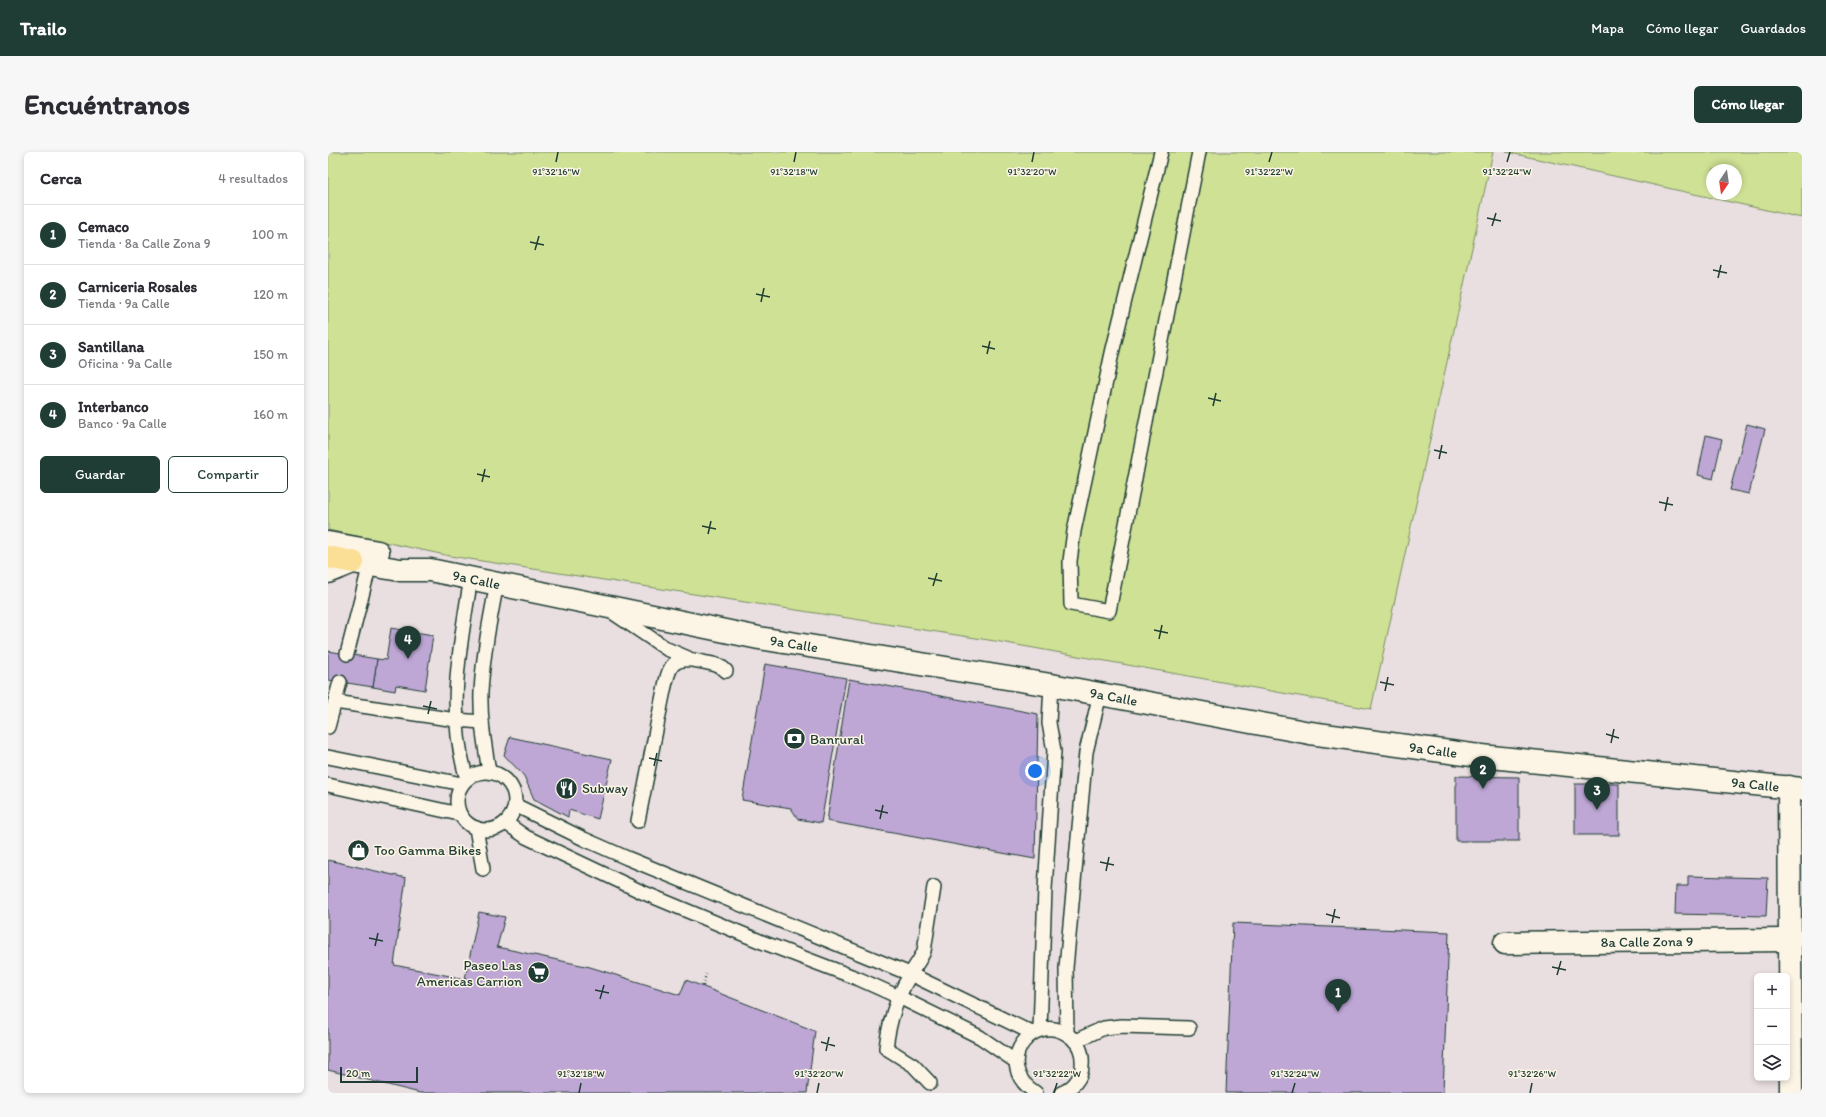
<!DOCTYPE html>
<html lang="es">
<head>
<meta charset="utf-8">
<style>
	:root { --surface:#fff; --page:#f7f7f7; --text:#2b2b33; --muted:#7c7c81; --line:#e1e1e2; --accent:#1f3d34 }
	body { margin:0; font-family:Itim,sans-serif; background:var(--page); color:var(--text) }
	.controls { position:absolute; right:12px; bottom:12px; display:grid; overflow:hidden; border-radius:6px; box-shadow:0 2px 6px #0003 }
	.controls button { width:36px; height:36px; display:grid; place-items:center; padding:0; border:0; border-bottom:1px solid var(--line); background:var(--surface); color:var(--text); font:20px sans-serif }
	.compass { position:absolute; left:1378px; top:12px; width:36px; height:36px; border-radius:50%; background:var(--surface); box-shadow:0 2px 6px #0003; rotate:193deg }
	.scale { position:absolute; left:12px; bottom:10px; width:78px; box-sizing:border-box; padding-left:4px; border:2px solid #1f3d34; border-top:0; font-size:11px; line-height:14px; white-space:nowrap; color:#1f3d34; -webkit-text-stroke:3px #fcf5e5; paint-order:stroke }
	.you { position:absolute; left:707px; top:619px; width:14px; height:14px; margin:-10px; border:3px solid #fff; border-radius:50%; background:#1a73e8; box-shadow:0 0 0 6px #1a73e833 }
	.badge { display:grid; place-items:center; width:26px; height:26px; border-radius:50%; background:var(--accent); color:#fff; font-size:13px; font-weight:700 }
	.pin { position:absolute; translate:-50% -33px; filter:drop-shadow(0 1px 2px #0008) }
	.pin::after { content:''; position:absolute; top:21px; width:14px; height:12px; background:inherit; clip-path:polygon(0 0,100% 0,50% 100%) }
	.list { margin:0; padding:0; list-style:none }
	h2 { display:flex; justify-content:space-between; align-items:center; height:52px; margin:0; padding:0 16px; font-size:17px }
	h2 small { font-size:13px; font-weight:400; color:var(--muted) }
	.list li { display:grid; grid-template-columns:26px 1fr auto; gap:12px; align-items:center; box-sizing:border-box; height:60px; padding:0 16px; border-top:1px solid var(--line) }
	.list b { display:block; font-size:15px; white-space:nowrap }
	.list p { margin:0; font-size:13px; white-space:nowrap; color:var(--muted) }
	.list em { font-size:13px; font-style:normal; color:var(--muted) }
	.actions { display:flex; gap:8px; padding:12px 16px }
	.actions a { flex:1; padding:9px 0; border:1px solid var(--accent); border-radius:6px; text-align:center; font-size:14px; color:var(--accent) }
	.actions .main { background:var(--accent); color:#fff }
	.icon { flex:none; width:22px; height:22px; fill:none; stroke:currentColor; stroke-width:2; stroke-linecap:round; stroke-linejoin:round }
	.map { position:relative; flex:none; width:1474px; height:941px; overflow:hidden; border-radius:6px }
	header { display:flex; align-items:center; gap:24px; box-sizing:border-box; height:56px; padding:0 20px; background:var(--accent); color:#fff }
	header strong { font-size:19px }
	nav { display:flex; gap:22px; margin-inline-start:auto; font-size:14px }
	.intro { display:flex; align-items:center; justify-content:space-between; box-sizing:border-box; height:96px; padding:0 24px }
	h1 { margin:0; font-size:28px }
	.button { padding:10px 18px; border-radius:6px; background:var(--accent); color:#fff; font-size:14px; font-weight:700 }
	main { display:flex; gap:24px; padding:0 24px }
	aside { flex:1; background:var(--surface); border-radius:6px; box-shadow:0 2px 6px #0003 }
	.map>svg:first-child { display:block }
</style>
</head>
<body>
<header>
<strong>Trailo</strong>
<nav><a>Mapa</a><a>Cómo llegar</a><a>Guardados</a></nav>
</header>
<div class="intro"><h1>Encuéntranos</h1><a class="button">Cómo llegar</a></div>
<main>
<aside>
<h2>Cerca<small>4 resultados</small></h2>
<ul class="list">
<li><span class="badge">1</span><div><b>Cemaco</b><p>Tienda · 8a Calle Zona 9</p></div><em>100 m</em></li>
<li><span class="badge">2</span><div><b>Carniceria Rosales</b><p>Tienda · 9a Calle</p></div><em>120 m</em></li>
<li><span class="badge">3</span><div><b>Santillana</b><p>Oficina · 9a Calle</p></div><em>150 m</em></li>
<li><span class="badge">4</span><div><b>Interbanco</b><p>Banco · 9a Calle</p></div><em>160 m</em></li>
</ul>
<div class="actions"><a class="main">Guardar</a><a>Compartir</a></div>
</aside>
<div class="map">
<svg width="1474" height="941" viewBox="0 0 1474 941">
	<rect width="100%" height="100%" fill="#e9dee0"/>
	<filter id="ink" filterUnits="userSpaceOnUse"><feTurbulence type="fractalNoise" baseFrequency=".025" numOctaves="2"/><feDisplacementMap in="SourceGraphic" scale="8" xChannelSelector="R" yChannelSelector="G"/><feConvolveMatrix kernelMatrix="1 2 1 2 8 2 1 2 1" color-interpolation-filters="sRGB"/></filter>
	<g filter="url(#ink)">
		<g fill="#cfe195" stroke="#778f64" fill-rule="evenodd">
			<polygon points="0,0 1165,0 1043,557 667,489 122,404 0,378"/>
			<path d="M1178,0H1474V66ZM1384,18H1408V42H1384Z"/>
		</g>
		<g fill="#bea7d5" stroke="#1f3d34">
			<polygon points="1419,272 1437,277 1421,342 1402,338"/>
			<polygon points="1378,283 1394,287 1385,327 1370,323"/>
			<polygon points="63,476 105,483 97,538 68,533 67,539 45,535 49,507 58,508"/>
			<polygon points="0,499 49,507 45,535 0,528"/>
			<polygon points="437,512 518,526 493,671 470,667 463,656 414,648"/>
			<polygon points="521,527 710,562 707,707 499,669"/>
			<polygon points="182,585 284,607 270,667 241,658 240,665 206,647 196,624 176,603"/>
			<polygon points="1128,624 1191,625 1191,689 1128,689"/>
			<rect x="1247" y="632" width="44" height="51"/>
			<polygon points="0,708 78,726 66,813 137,827 151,760 177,765 169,795 262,815 352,843 358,828 487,879 479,941 92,941 0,918"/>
			<polygon points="1360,724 1440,726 1438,764 1347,762 1348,734 1360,734"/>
			<polygon points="905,771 1121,780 1115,941 898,941"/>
		</g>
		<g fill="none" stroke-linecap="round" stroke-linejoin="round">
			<defs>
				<g id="lane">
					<polyline points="833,0 784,201 746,379 742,409 743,452 781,459 871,0"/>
					<polyline points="284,460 339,497 360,506"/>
					<polyline points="19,502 42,412"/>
					<polyline points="7,550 128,568 154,570"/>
					<polyline points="0,575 12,530"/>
					<polyline points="0,605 134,632"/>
					<circle cx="158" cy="649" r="29"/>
					<path d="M161,620C157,594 152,567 153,540C155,503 162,467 169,431"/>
					<path d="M139,627C118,560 132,493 143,426"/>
					<polyline points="0,633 131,662"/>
					<polyline points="187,653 256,687 299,706 582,822 704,881"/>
					<path d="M310,669L335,543C341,515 342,502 375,510C383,512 392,512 398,519"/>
					<polyline points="178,671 198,685 314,740 434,790 531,827 571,845 652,885 687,909"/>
					<polyline points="148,676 155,717"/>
					<polyline points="712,878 717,737 726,599 721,571 723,533"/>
					<polyline points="739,882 738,816 758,600 772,542"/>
					<polyline points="747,889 776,876 794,874 861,876"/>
					<path d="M602,931L585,913L558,896C561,870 568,846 582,823C586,815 592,809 596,799L606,735"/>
					<path d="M708,941C661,912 708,854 744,886C752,893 755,903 754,914C754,926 744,937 733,941"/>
				</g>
				<g id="street">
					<polyline points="1461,635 1463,941"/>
					<path id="s1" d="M1177,791L1462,788"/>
				</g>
				<g id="secondary">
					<polyline points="0,391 50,400"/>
					<path id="s2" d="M0,420L25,410L72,418H102L431,486L723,533L982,581L1144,603L1474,637"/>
				</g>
				<polyline id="primary" points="0,405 25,410"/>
			</defs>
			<use href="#lane" stroke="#1f3d34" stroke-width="16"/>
			<use href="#street" stroke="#1f3d34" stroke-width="25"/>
			<use href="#secondary" stroke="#1f3d34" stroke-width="25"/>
			<use href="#primary" stroke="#1f3d34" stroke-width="25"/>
			<polyline stroke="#1f3d34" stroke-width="2.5" stroke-dasharray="1 3" stroke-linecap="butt" points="375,834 378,822"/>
			<use href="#lane" stroke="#fcf5e5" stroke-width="13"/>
			<use href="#street" stroke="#fcf5e5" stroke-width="22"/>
			<use href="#secondary" stroke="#fcf5e5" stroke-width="22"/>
			<use href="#primary" stroke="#fbdf96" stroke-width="22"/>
		</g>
	</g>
	<path fill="none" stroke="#1f3d34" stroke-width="1.5" d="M228,10L230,0M466,10L468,0M704,10L706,0M941,10L944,0M1179,10L1182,0M1159,66L1173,69M1164,74L1168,61M202,90L216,93M207,98L211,84M1385,118L1399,121M1390,126L1393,113M428,142L442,145M433,150L436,136M654,194L667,197M659,202L662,189M880,246L893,249M885,254L888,241M1106,298L1119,301M1111,307L1114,293M149,322L162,325M154,330L157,317M1331,350L1345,353M1337,359L1340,345M374,374L388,377M380,382L383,369M600,426L614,429M605,434L609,421M826,478L840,481M831,487L834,473M1052,530L1066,533M1057,539L1060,525M95,554L109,557M100,562L103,549M1278,582L1291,586M1283,591L1286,577M321,606L334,609M326,614L329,601M547,658L560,661M552,667L555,653M772,710L786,713M778,719L781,705M998,762L1012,766M1004,771L1007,757M41,786L55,789M47,794L50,781M1224,815L1238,818M1229,823L1233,809M267,838L281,841M272,847L276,833M493,890L507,894M498,899L501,885M251,941L253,931M489,941L491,931M726,941L729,931M964,941L967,931M1202,941L1204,931"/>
	<defs>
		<symbol id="bank-disc" viewBox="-11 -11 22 22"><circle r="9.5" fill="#1f3d34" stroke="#fcf5e5"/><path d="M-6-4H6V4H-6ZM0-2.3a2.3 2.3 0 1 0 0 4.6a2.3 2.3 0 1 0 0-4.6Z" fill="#fff"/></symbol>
		<symbol id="restaurant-disc" viewBox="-11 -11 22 22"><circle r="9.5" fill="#1f3d34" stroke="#fcf5e5"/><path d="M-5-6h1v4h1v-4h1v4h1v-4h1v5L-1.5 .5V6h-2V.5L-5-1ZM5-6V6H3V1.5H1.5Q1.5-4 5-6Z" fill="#fff"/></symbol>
		<symbol id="shop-disc" viewBox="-11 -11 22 22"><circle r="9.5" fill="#1f3d34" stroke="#fcf5e5"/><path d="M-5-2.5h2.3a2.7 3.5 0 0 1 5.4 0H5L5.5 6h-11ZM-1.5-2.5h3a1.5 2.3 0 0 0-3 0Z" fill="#fff"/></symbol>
		<symbol id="supermarket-disc" viewBox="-11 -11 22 22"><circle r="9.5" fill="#1f3d34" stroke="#fcf5e5"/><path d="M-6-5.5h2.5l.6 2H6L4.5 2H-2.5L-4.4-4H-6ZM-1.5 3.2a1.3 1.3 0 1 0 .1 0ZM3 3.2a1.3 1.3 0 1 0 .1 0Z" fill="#fff"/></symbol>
	</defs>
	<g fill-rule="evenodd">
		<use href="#bank-disc" x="454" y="574" width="25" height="25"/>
		<use href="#restaurant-disc" x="226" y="624" width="25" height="25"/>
		<use href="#shop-disc" x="18" y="686" width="25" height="25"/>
		<use href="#supermarket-disc" x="198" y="808" width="25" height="25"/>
	</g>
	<g text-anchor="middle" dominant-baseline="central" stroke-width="3" stroke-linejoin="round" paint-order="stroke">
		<g font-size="14" fill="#1f3d34" stroke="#fcf5e5">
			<text stroke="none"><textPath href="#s2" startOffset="152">9a Calle</textPath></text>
			<text stroke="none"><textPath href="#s2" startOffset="476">9a Calle</textPath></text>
			<text stroke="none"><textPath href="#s2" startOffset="800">9a Calle</textPath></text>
			<text stroke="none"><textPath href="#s2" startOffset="1124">9a Calle</textPath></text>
			<text stroke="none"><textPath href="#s2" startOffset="1448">9a Calle</textPath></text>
			<text stroke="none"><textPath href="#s1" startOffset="142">8a Calle Zona 9</textPath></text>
		</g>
		<g font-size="14" fill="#1f3d34" stroke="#fcf5e5" text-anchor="start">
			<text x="482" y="587">Banrural</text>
			<text x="254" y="636">Subway</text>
			<text x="46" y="698">Too Gamma Bikes</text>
			<text x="194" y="813" text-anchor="end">Paseo Las<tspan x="194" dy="16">Americas Carrion</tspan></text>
		</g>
	</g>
	<g font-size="10" text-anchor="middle" fill="#1f3d34" stroke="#fcf5e5" stroke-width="3" stroke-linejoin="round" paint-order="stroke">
		<text x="228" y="23">91°32'16"W</text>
		<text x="466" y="23">91°32'18"W</text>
		<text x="704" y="23">91°32'20"W</text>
		<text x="941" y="23">91°32'22"W</text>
		<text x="1179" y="23">91°32'24"W</text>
		<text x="253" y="925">91°32'18"W</text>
		<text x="491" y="925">91°32'20"W</text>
		<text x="729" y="925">91°32'22"W</text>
		<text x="967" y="925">91°32'24"W</text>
		<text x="1204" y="925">91°32'26"W</text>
	</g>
</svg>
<div class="controls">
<button>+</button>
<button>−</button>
<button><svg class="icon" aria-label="layers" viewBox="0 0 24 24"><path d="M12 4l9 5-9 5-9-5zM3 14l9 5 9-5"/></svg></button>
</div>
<svg class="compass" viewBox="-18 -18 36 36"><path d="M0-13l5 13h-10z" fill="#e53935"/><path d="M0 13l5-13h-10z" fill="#7c7c81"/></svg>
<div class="scale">20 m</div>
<div class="you"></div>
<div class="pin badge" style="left:1010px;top:860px">1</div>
<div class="pin badge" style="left:1155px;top:637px">2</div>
<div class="pin badge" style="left:1269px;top:658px">3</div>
<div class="pin badge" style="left:80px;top:507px">4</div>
</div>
</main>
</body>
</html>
